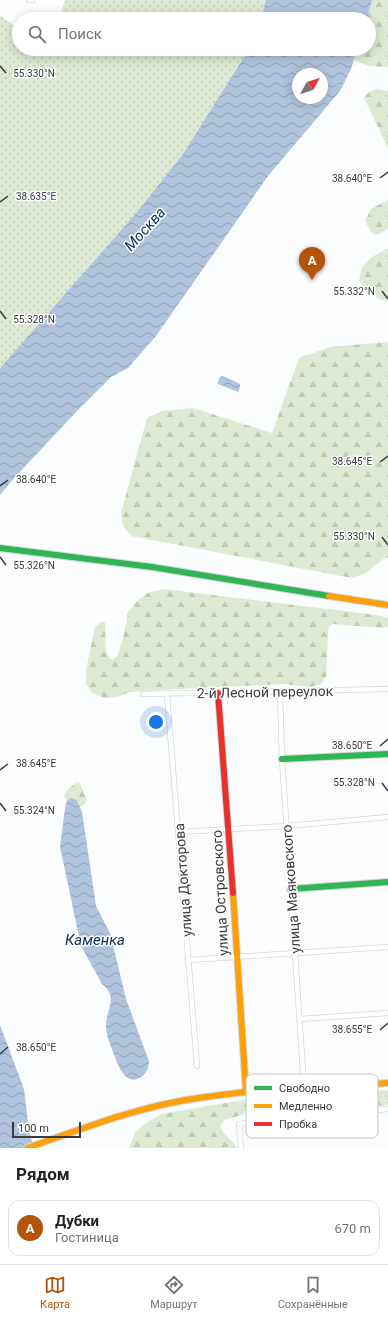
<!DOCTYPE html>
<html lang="ru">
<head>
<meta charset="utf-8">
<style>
	:root { --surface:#fff; --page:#f6f6f6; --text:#202124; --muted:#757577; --line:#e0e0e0; --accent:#b45309 }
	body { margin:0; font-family:Roboto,sans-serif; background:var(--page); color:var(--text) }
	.compass { position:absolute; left:292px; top:68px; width:36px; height:36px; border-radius:50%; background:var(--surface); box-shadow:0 2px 10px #0003; rotate:51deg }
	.scale { position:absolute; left:12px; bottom:10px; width:69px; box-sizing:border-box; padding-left:4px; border:2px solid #383b3f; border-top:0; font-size:11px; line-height:14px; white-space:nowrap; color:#383b3f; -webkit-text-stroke:3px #fff; paint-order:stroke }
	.you { position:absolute; left:156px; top:722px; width:14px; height:14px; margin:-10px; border:3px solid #fff; border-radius:50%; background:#1a73e8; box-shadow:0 0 0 6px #1a73e833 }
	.badge { display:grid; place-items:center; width:26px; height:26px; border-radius:50%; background:var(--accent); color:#fff; font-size:13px; font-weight:700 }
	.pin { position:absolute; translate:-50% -33px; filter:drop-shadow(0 1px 2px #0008) }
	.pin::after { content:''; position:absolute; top:21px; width:14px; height:12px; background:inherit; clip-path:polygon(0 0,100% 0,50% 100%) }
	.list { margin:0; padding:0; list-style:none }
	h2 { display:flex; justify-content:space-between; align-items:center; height:52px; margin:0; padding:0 16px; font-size:17px }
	h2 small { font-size:13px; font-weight:400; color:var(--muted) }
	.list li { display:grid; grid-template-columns:26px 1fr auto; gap:12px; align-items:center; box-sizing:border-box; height:56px; margin:0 8px 8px; padding:0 8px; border:1px solid var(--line); border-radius:12px }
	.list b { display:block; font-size:15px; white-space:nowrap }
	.list p { margin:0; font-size:13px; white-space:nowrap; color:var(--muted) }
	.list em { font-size:13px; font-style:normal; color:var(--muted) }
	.icon { flex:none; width:22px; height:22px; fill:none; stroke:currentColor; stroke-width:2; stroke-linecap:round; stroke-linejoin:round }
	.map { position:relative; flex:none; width:388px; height:1148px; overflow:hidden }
	.search { position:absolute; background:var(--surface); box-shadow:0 2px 10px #0003; left:12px; right:12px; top:12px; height:44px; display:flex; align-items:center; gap:10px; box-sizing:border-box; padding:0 14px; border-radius:22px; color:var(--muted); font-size:15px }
	.sheet { height:116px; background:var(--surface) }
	nav { display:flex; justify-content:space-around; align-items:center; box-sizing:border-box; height:56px; border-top:1px solid var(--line); background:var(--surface); font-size:11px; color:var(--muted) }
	nav a { display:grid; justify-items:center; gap:2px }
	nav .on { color:var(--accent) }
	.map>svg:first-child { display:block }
</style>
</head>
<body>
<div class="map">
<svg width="388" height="1148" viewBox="0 0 388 1148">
	<defs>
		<pattern id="grass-dots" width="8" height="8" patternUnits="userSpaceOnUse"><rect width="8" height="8" fill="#dee9d3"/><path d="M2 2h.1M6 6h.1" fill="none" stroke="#bfc9b6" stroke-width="1.8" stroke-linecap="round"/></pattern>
		<pattern id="forest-firs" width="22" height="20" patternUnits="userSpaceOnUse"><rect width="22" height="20" fill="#dee9d3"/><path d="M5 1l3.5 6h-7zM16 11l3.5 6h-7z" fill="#bfc9b6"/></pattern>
		<pattern id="water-waves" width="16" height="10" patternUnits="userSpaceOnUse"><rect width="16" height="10" fill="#b1c4dd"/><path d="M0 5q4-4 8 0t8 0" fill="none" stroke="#91a0b5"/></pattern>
	</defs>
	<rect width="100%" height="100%" fill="#fbfcfd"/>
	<g fill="url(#grass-dots)">
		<polygon points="65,0 266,0 261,19 54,19 61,13"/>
		<polygon points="0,16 19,29 19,49 249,49 183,154 137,212 0,368"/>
	</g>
	<g fill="url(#forest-firs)">
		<polygon points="372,0 388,0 388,67 369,66 354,60 357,49 369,49 369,19 367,19"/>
		<polygon points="376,89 388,91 388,148 364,98 369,92"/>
		<polygon points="388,200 388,228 386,230 377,235 371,232 365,221 371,209"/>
		<polygon points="386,249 388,249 388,300 386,301 378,299 359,281 362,267 372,257"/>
		<polygon points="388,342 388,558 383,559 366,573 352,578 131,536 123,526 121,513 147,418 162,411 193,408 272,433 299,358 330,347"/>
		<path d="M164,589L377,615L388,618V627L383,628L333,624L329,627L328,633L326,677L321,684L310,687L284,684L158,690L130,692L117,697L105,698L92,693L86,684V670L95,627L101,622H105C106,632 103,656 112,660L117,657L123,639L128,612L138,600L148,593Z"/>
		<path d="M78,782C81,784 81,787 83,791C86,799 91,801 80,807L77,800L71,798L67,800L64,797C65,790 72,785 78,782Z"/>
		<path d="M388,1090V1105L263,1117L258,1116C257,1105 265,1100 275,1097Z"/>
		<path d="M249,1099L251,1105L242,1115L224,1120L220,1126C223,1136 233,1139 237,1148H208L204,1147L201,1148H129L136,1131L148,1122L161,1114Z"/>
	</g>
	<g fill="url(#water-waves)" fill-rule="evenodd">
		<polygon points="266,0 372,0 367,19 261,19"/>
		<path d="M249,49H357L351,69L340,91L268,176L156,336L128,368L111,377L77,411L15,477L0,495V368L137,212L183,154ZM298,74H322V98H298Z"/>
		<polygon points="223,376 240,384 240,387 238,392 218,384 218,382 220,377"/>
		<path d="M71,798L77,800L82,812L96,906L110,933L126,999L149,1061C149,1068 147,1072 141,1077C124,1089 116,1059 111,1047C109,1041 106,1034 106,1026C106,1009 119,997 102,984L81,946L60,847L65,808L67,800Z"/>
		<polygon points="0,1025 24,1089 29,1131 34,1148 0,1148"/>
	</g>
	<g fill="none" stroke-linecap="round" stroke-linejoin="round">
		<defs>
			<g id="street">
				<polyline points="29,0 32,0"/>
				<polyline points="280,692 282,759 304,1087"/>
				<polyline points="143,694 388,689"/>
				<polyline points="167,695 197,1066"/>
				<polyline points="179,832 287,826 388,817"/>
				<polyline points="189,960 388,947"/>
				<polyline points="300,1019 388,1013"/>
				<polyline points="241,1148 239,1124 388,1109"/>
			</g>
			<g id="fast">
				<polyline points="0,548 152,567 329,596"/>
				<polyline points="282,759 388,754"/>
				<polyline points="290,889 388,882"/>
			</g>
			<g id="slow">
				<polyline points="329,596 388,605"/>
				<polyline points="233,893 246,1092"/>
				<path d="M27,1148C79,1130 132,1109 186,1100C253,1089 321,1087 388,1083"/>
			</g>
			<polyline id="jam" points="218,693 233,893"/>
		</defs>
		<use href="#street" stroke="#d6d8da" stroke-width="6"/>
		<use href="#fast" stroke="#d6d8da" stroke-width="8"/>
		<use href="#slow" stroke="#d6d8da" stroke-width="8"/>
		<use href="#jam" stroke="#d6d8da" stroke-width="8"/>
		<use href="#street" stroke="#feffff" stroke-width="4.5"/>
		<use href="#fast" stroke="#30b455" stroke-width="6"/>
		<use href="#slow" stroke="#ff9f0a" stroke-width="6"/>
		<use href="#jam" stroke="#e5322d" stroke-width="6"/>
	</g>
	<path fill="none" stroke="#383b3f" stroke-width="1.5" d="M0,66L6,73M380,178L388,172M0,202L8,196M382,291L388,299M0,311L6,319M380,462L388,456M0,486L8,480M382,537L388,545M0,557L6,565M380,746L388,739M0,770L8,764M382,783L388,791M0,803L6,811M380,1030L388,1023M0,1054L8,1047"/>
	<g text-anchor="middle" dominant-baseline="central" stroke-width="3" stroke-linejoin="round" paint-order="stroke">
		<g font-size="14" fill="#383b3f" stroke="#fff">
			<text transform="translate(265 692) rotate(-1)">2-й Лесной переулок</text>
			<text transform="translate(183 880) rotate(-94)">улица Докторова</text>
			<text transform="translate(291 889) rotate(-94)">улица Маяковского</text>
			<text transform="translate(220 893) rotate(-93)">улица Островского</text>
		</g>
		<g font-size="15" font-style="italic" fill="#092f5a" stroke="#fff">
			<text transform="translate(145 229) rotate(-48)">Москва</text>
			<text x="95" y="940">Каменка</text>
		</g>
	</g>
	<rect x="246" y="1074" width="132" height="64" rx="6" fill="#fff" stroke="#c3c4c5" stroke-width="1"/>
	<rect x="254" y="1086" width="18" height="4" fill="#30b455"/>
	<rect x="254" y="1104" width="18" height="4" fill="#ff9f0a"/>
	<rect x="254" y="1122" width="18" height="4" fill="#e5322d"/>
	<g font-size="11" fill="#383b3f">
		<text x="279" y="1092">Свободно</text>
		<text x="279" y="1110">Медленно</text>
		<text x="279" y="1128">Пробка</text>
	</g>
	<g font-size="10" text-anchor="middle" fill="#383b3f" stroke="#fff" stroke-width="3" stroke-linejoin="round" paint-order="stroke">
		<text x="34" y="77">55.330°N</text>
		<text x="352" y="182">38.640°E</text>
		<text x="36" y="200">38.635°E</text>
		<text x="354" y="295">55.332°N</text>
		<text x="34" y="323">55.328°N</text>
		<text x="352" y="465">38.645°E</text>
		<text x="36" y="483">38.640°E</text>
		<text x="354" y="540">55.330°N</text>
		<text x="34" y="569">55.326°N</text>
		<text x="352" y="749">38.650°E</text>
		<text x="36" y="767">38.645°E</text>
		<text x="354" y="786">55.328°N</text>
		<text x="34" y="814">55.324°N</text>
		<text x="352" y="1033">38.655°E</text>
		<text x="36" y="1051">38.650°E</text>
	</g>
</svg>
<svg class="compass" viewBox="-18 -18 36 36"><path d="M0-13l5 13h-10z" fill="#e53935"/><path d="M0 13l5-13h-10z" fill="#757577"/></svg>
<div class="scale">100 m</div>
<div class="you"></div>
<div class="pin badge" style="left:312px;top:280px">A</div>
<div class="search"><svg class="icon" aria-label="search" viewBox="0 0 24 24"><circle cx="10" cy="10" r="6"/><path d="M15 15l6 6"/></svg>Поиск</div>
</div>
<section class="sheet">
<h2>Рядом<small></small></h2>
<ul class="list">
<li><span class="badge">A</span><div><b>Дубки</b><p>Гостиница</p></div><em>670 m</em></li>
</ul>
</section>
<nav>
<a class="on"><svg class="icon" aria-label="map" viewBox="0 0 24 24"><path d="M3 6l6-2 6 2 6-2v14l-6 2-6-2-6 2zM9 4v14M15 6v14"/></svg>Карта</a>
<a><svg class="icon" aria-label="directions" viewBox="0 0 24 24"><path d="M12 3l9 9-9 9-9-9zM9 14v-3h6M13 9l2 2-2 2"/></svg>Маршрут</a>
<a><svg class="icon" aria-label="saved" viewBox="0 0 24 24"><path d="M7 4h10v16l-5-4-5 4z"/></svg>Сохранённые</a>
</nav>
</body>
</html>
